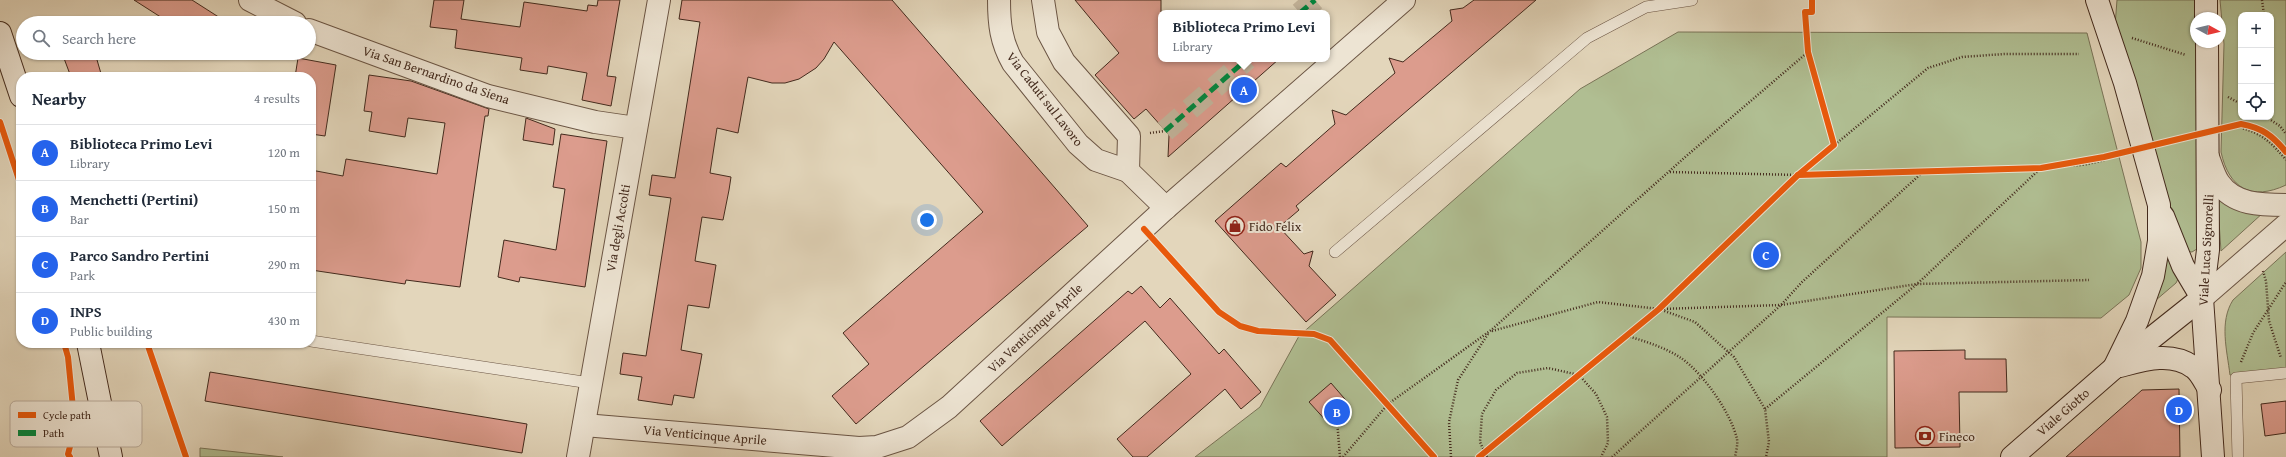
<!DOCTYPE html>
<html lang="en">
<head>
<meta charset="utf-8">
<style>
	:root { --surface:#fff; --page:#f2f2f3; --text:#1f2937; --muted:#747a83; --line:#e0e1e3; --accent:#2563eb }
	body { margin:0; font-family:"Gentium Book Plus",serif; background:var(--page); color:var(--text) }
	.controls { position:absolute; right:12px; top:12px; display:grid; overflow:hidden; border-radius:8px; box-shadow:0 1px 3px #0004 }
	.controls button { width:36px; height:36px; display:grid; place-items:center; padding:0; border:0; border-bottom:1px solid var(--line); background:var(--surface); color:var(--text); font:20px sans-serif }
	.compass { position:absolute; left:2190px; top:12px; width:36px; height:36px; border-radius:50%; background:var(--surface); box-shadow:0 1px 3px #0004; rotate:98deg }
	.you { position:absolute; left:927px; top:220px; width:14px; height:14px; margin:-10px; border:3px solid #fff; border-radius:50%; background:#1a73e8; box-shadow:0 0 0 6px #1a73e833 }
	.badge { display:grid; place-items:center; width:26px; height:26px; border-radius:50%; background:var(--accent); color:#fff; font-size:13px; font-weight:700 }
	.pin { position:absolute; translate:-50% -50%; border:2px solid #fff; box-shadow:0 1px 4px #0006 }
	.popup { position:absolute; left:1158px; top:10px; width:172px; height:52px; box-sizing:border-box; display:grid; place-content:center; border-radius:8px; background:var(--surface); filter:drop-shadow(0 1px 3px #0005); font-size:13px; white-space:nowrap; color:var(--muted) }
	.popup b { font-size:15px; color:var(--text) }
	.popup::after { content:''; position:absolute; left:50%; top:100%; margin-left:-8px; border:8px solid transparent; border-top-color:var(--surface) }
	.list { margin:0; padding:0; list-style:none }
	h2 { display:flex; justify-content:space-between; align-items:center; height:52px; margin:0; padding:0 16px; font-size:17px }
	h2 small { font-size:13px; font-weight:400; color:var(--muted) }
	.list li { display:grid; grid-template-columns:26px 1fr auto; gap:12px; align-items:center; box-sizing:border-box; height:56px; padding:0 16px; border-top:1px solid var(--line) }
	.list b { display:block; font-size:15px; white-space:nowrap }
	.list p { margin:0; font-size:13px; white-space:nowrap; color:var(--muted) }
	.list em { font-size:13px; font-style:normal; color:var(--muted) }
	.icon { flex:none; width:22px; height:22px; fill:none; stroke:currentColor; stroke-width:2; stroke-linecap:round; stroke-linejoin:round }
	.map { position:relative; flex:none; width:2286px; height:457px; overflow:hidden }
	.search { position:absolute; background:var(--surface); box-shadow:0 1px 3px #0004; left:16px; top:16px; width:300px; height:44px; display:flex; align-items:center; gap:10px; box-sizing:border-box; padding:0 14px; border-radius:22px; color:var(--muted); font-size:15px }
	.panel { position:absolute; background:var(--surface); box-shadow:0 1px 3px #0004; left:16px; top:72px; width:300px; height:276px; border-radius:16px }
	.map>svg:first-child { display:block }
</style>
</head>
<body>
<div class="map">
<svg width="2286" height="457" viewBox="0 0 2286 457">
	<rect width="100%" height="100%" fill="#e3d6bb"/>
	<filter id="stains"><feTurbulence type="fractalNoise" baseFrequency=".005" numOctaves="4"/><feColorMatrix values="0 0 0 0 .2 0 0 0 0 .09 0 0 0 0 .02 0 0 0 .5 -.17"/></filter>
	<radialGradient id="worn" r=".72"><stop offset=".6" stop-color="#630" stop-opacity="0"/><stop offset="1" stop-color="#630" stop-opacity=".3"/></radialGradient>
	<g fill="#b0be92" stroke="#7a7458" fill-rule="evenodd">
		<polygon points="2117,0 2197,0 2196,42 2200,42 2200,247 2192,252 2184,251 2165,200 2115,26"/>
		<path d="M2220,0H2286V185C2252,201 2229,189 2221,152L2224,44ZM2241,15H2271V117H2241Z"/>
		<polygon points="1678,32 2087,33 2141,242 2141,268 2129,295 2101,318 1887,317 1887,457 1195,457 1260,407 1299,336 1580,89"/>
		<polygon points="2217,192 2264,212 2221,251"/>
		<polygon points="2167,241 2178,279 2176,283 2149,306"/>
		<path d="M2286,252V370L2230,375C2227,350 2219,322 2233,300Z"/>
		<polygon points="200,448 283,457 200,457"/>
	</g>
	<g fill="#dc9c8d" stroke="#432a1d">
		<polygon points="134,0 192,0 228,23 170,23"/>
		<polygon points="434,0 464,0 461,19 520,27 524,2 587,11 588,5 597,6 598,0 620,0 607,76 616,77 611,106 582,100 587,73 548,66 547,74 520,70 522,58 455,48 457,30 430,27"/>
		<polygon points="682,0 892,0 1088,226 856,424 832,396 869,364 843,333 983,212 834,42 824,59 816,68 799,79 785,83 772,83 748,77 738,133 717,128 710,173 731,177 729,190 723,220 702,217 695,261 716,265 709,308 688,305 681,350 702,354 694,398 674,395 672,405 638,400 642,377 620,374 623,353 646,356 671,198 649,195 652,175 675,178 700,22 679,19"/>
		<polygon points="1075,0 1161,0 1161,59 1279,59 1168,157 1169,135 1162,127 1146,109 1134,119 1095,75 1119,53"/>
		<polygon points="1474,0 1536,0 1296,206 1299,210 1279,227 1304,254 1313,251 1309,266 1336,295 1306,322 1215,221 1281,163 1286,167 1335,124 1332,110 1346,115 1395,73 1389,58 1403,62 1452,21 1450,10 1463,8"/>
		<polygon points="62,53 95,53 102,77 71,77"/>
		<polygon points="298,58 336,65 325,136 311,134 311,77 295,77"/>
		<polygon points="369,75 411,81 489,109 488,116 485,116 460,287 406,280 405,284 311,270 311,170 343,176 346,159 437,174 445,123 408,118 405,137 369,131 372,112 364,111"/>
		<polygon points="526,118 555,129 553,145 523,140"/>
		<polygon points="561,134 607,141 585,287 520,277 519,282 498,277 504,240 556,250 565,189 553,187"/>
		<polygon points="1141,286 1160,308 1170,298 1219,354 1224,349 1261,392 1241,409 1225,389 1147,457 1133,457 1117,439 1191,374 1145,321 1002,446 980,421 1128,291 1132,294"/>
		<polygon points="1965,350 1965,359 2006,359 2007,392 1959,392 1960,447 1895,448 1894,351"/>
		<polygon points="210,372 527,424 522,453 205,401"/>
		<polygon points="1331,383 1350,405 1329,424 1309,402"/>
		<polygon points="2179,389 2180,457 2066,457 2142,390"/>
		<polygon points="2286,401 2286,433 2265,436 2261,404"/>
	</g>
	<g fill="none" stroke-linecap="round" stroke-linejoin="round">
		<g stroke="#c3b49b" stroke-width="22" stroke-dasharray="22 11" stroke-linecap="butt">
			<polyline points="1300,13 1315,0"/>
			<polyline points="1165,131 1247,59"/>
		</g>
		<defs>
			<g id="lane">
				<polyline points="1335,252 1587,38 1646,7 1692,0"/>
				<polyline points="311,341 590,383"/>
				<polyline points="2238,457 2236,378 2286,373"/>
			</g>
			<g id="street">
				<polyline points="250,0 295,23"/>
				<path d="M999,0C999,24 1001,42 1013,63L1078,144L1096,160L1128,171"/>
				<polyline points="1043,0 1048,32 1064,62 1129,136 1128,171 1166,208"/>
				<polyline points="309,30 488,96 595,122 636,128"/>
				<path d="M2208,157C2211,165 2214,176 2219,183C2234,205 2261,205 2286,205"/>
				<polyline points="2202,298 2286,225"/>
				<polyline points="584,425 859,448 877,447 908,437 949,407 1166,208 1404,0"/>
				<polyline points="578,457 659,0"/>
			</g>
			<g id="secondary">
				<polyline points="2097,0 2125,83 2159,205 2159,241 2153,276 2137,321 2114,368"/>
				<polyline points="2206,0 2206,18"/>
				<polyline points="0,33 21,96"/>
				<polyline points="2207,42 2208,250 2202,298 2213,457"/>
				<polyline points="2163,216 2183,266 2202,298"/>
				<polyline points="88,343 111,457"/>
				<path d="M2120,366C2143,360 2171,351 2193,367C2200,371 2205,383 2210,390"/>
				<polyline points="2012,457 2114,368 2202,298"/>
			</g>
		</defs>
		<use href="#lane" stroke="#6b5544" stroke-width="12"/>
		<use href="#street" stroke="#6b5544" stroke-width="24"/>
		<use href="#secondary" stroke="#432a1d" stroke-width="24"/>
		<g stroke="#432a1d" stroke-width="2.5" stroke-dasharray="1 2" stroke-linecap="butt">
			<polyline points="2262,0 2264,15"/>
			<polyline points="1806,32 1808,52 1834,145"/>
			<polyline points="2132,38 2186,55"/>
			<polyline points="2228,97 2241,104"/>
			<polyline points="2266,117 2280,126 2286,134"/>
			<path d="M2241,124V128C2262,133 2273,144 2286,160"/>
			<path d="M2241,124C2262,128 2272,135 2286,152"/>
			<polyline points="1150,133 1165,131"/>
			<path d="M2065,163C2075,169 2094,162 2105,160L2104,157"/>
			<polyline points="1670,172 1798,175 2041,168"/>
			<path d="M1157,244C1184,274 1216,323 1257,330C1283,335 1304,330 1330,340L1434,457"/>
			<polyline points="2263,271 2266,281 2269,321 2281,358"/>
			<polyline points="1661,309 1781,305 1917,284 2089,280"/>
			<polyline points="1492,331 1598,302 1659,309 1695,322 1734,357 1765,409 1769,442 1766,457"/>
			<path d="M1627,336C1645,341 1666,348 1681,358C1703,373 1731,413 1737,439C1738,444 1736,452 1735,457"/>
			<polyline points="2241,362 2253,333 2286,282"/>
			<polyline points="1765,409 1917,284 2041,168 2123,152"/>
			<polyline points="1337,420 1340,457"/>
			<polyline points="1343,457 1388,404 1490,331 1684,158 1808,52"/>
			<polyline points="1451,457 1449,422 1458,380 1488,334"/>
			<polyline points="1479,457 1659,309 1798,175 1928,68 1962,57 2004,54 2079,54"/>
			<polyline points="1487,457 1480,442 1482,414 1496,390 1517,373 1548,368 1579,375 1596,394 1607,417 1608,443 1601,457"/>
			<polyline points="1612,457 1781,305 1802,282 1924,171"/>
		</g>
		<use href="#lane" stroke="#ede4d3" stroke-width="11"/>
		<use href="#street" stroke="#ede4d3" stroke-width="22"/>
		<use href="#secondary" stroke="#ede4d3" stroke-width="22"/>
		<g stroke="#00873e" stroke-width="5" stroke-dasharray="10 5" stroke-linecap="butt">
			<polyline points="1300,13 1315,0"/>
			<polyline points="1165,131 1247,59"/>
		</g>
		<defs>
			<g id="cycleway">
				<polyline points="0,122 21,186"/>
				<path d="M1798,175L2041,168L2104,157L2241,124C2262,128 2272,135 2286,152"/>
				<polyline points="1144,229 1219,312 1240,326 1258,331 1314,334 1330,340 1434,457"/>
				<polyline points="64,343 68,357 75,428 68,454 70,457"/>
				<polyline points="147,343 186,457"/>
				<polyline points="1479,457 1659,309 1798,175 1834,145 1808,52 1805,12 1812,12 1812,0"/>
			</g>
		</defs>
		<use href="#cycleway" stroke="#ede4d3" stroke-width="8"/>
		<use href="#cycleway" stroke="#e8590c" stroke-width="6"/>
	</g>
	<defs>
		<symbol id="shop-ring" viewBox="-11 -11 22 22"><circle r="9.5" fill="#ede4d3" stroke="#8f2418" stroke-width="1.5"/><path d="M-5-2.5h2.3a2.7 3.5 0 0 1 5.4 0H5L5.5 6h-11ZM-1.5-2.5h3a1.5 2.3 0 0 0-3 0Z" fill="#8f2418"/></symbol>
		<symbol id="bank-ring" viewBox="-11 -11 22 22"><circle r="9.5" fill="#ede4d3" stroke="#8f2418" stroke-width="1.5"/><path d="M-6-4H6V4H-6ZM0-2.3a2.3 2.3 0 1 0 0 4.6a2.3 2.3 0 1 0 0-4.6Z" fill="#8f2418"/></symbol>
	</defs>
	<g fill-rule="evenodd">
		<use href="#shop-ring" x="1224" y="215" width="22" height="22"/>
		<use href="#bank-ring" x="1914" y="425" width="22" height="22"/>
	</g>
	<g text-anchor="middle" dominant-baseline="central" stroke-width="4" stroke-linejoin="round" paint-order="stroke">
		<g font-size="13" fill="#432a1d" stroke="#ede4d3">
			<text transform="translate(436 75) rotate(19)">Via San Bernardino da Siena</text>
			<text transform="translate(1045 99) rotate(52)">Via Caduti sul Lavoro</text>
			<text transform="translate(618 228) rotate(-80)">Via degli Accolti</text>
			<text transform="translate(2206 250) rotate(-87)">Viale Luca Signorelli</text>
			<text transform="translate(1035 328) rotate(-43)">Via Venticinque Aprile</text>
			<text transform="translate(2063 412) rotate(-41)">Viale Giotto</text>
			<text transform="translate(705 435) rotate(5)">Via Venticinque Aprile</text>
		</g>
		<g font-size="13" fill="#432a1d" stroke="#ede4d3" text-anchor="start">
			<text x="1249" y="226">Fido Felix</text>
			<text x="1939" y="436">Fineco</text>
		</g>
	</g>
	<rect x="10" y="401" width="132" height="46" rx="6" fill="#ede4d3" stroke="#baac9c" stroke-width="1"/>
	<rect x="18" y="412" width="18" height="6" fill="#e8590c"/>
	<rect x="18" y="430" width="18" height="6" fill="#00873e"/>
	<g font-size="11" fill="#432a1d">
		<text x="43" y="419">Cycle path</text>
		<text x="43" y="437">Path</text>
	</g>
	<rect width="100%" height="100%" filter="url(#stains)"/>
	<rect width="100%" height="100%" fill="url(#worn)"/>
</svg>
<div class="controls">
<button>+</button>
<button>−</button>
<button><svg class="icon" aria-label="locate" viewBox="0 0 24 24"><circle cx="12" cy="12" r="6"/><path d="M12 2v4M12 18v4M2 12h4M18 12h4"/></svg></button>
</div>
<svg class="compass" viewBox="-18 -18 36 36"><path d="M0-13l5 13h-10z" fill="#e53935"/><path d="M0 13l5-13h-10z" fill="#747a83"/></svg>
<div class="you"></div>
<div class="pin badge" style="left:1244px;top:90px">A</div>
<div class="popup"><b>Biblioteca Primo Levi</b>Library</div>
<div class="pin badge" style="left:1337px;top:412px">B</div>
<div class="pin badge" style="left:1766px;top:255px">C</div>
<div class="pin badge" style="left:2179px;top:410px">D</div>
<div class="search"><svg class="icon" aria-label="search" viewBox="0 0 24 24"><circle cx="10" cy="10" r="6"/><path d="M15 15l6 6"/></svg>Search here</div>
<section class="panel">
<h2>Nearby<small>4 results</small></h2>
<ul class="list">
<li><span class="badge">A</span><div><b>Biblioteca Primo Levi</b><p>Library</p></div><em>120 m</em></li>
<li><span class="badge">B</span><div><b>Menchetti (Pertini)</b><p>Bar</p></div><em>150 m</em></li>
<li><span class="badge">C</span><div><b>Parco Sandro Pertini</b><p>Park</p></div><em>290 m</em></li>
<li><span class="badge">D</span><div><b>INPS</b><p>Public building</p></div><em>430 m</em></li>
</ul>
</section>
</div>
</body>
</html>
